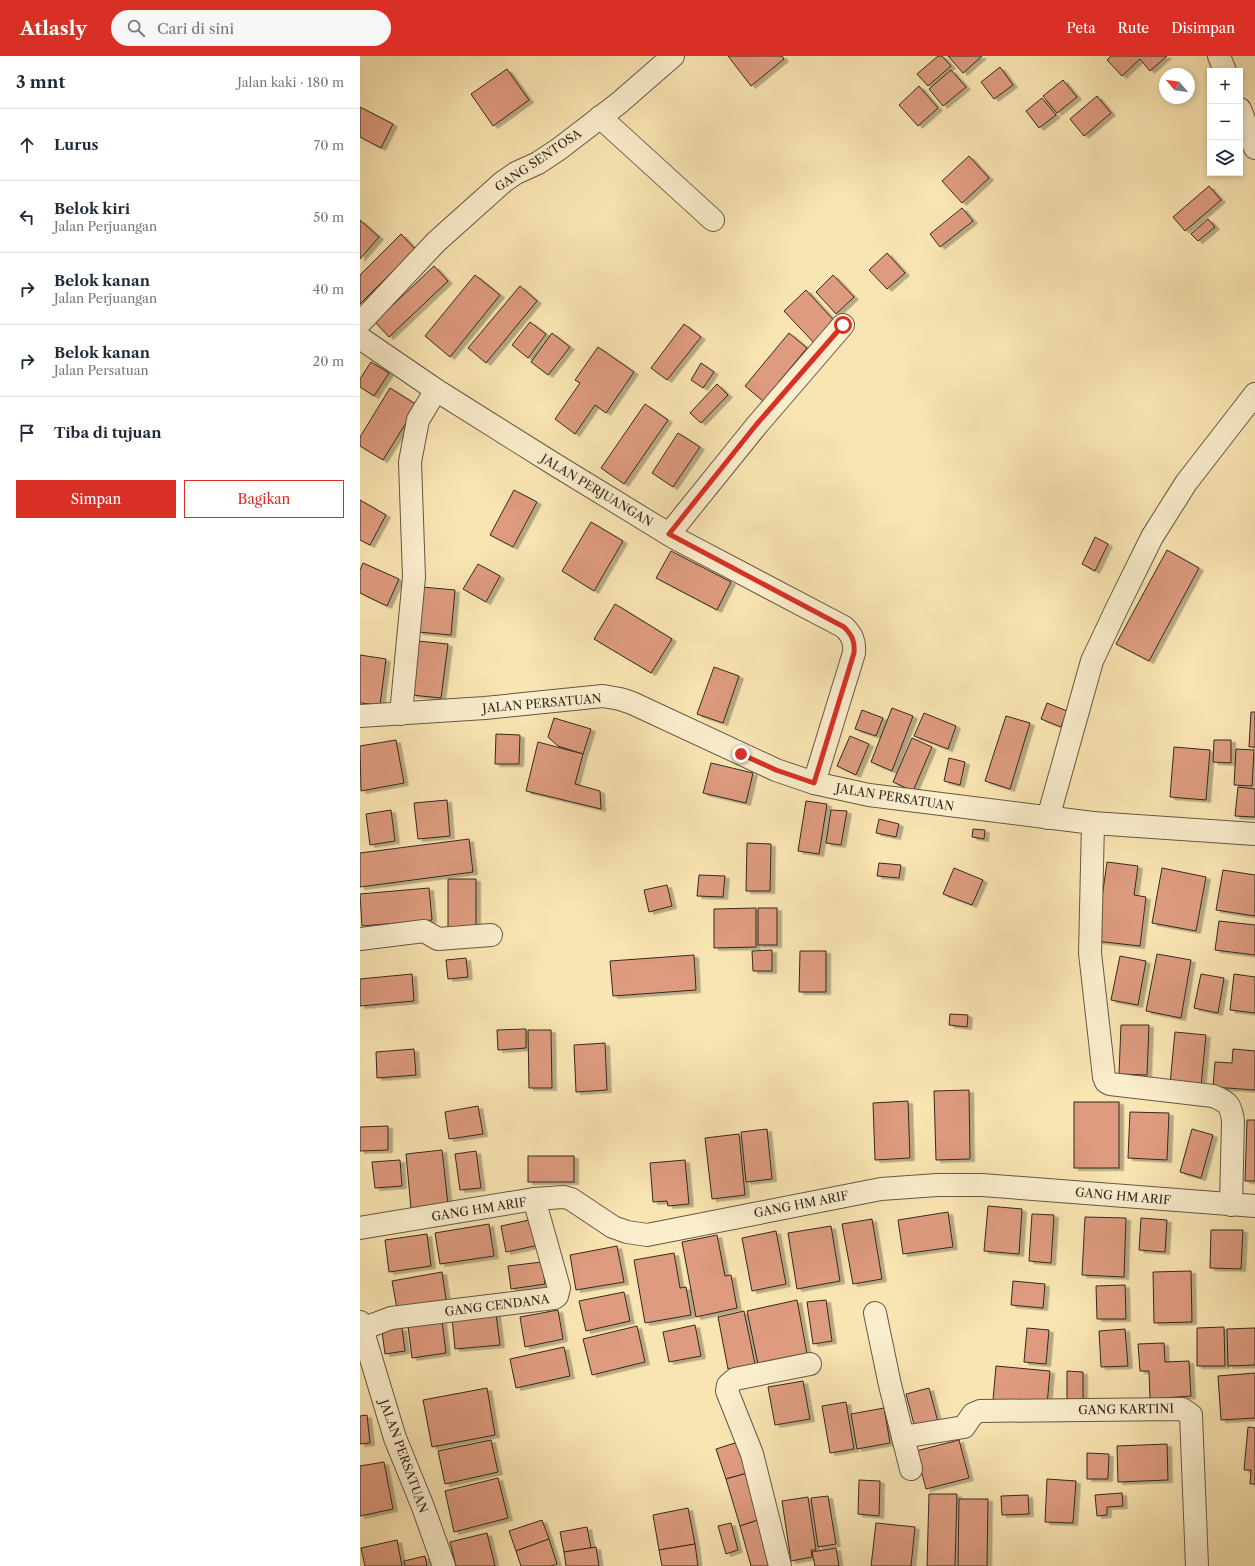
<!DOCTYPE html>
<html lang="id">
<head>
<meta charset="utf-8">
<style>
	:root { --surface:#fff; --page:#f6f6f7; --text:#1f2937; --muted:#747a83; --line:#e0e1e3; --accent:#d93025 }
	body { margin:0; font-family:"Libre Caslon Text",serif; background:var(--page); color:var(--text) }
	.controls { position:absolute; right:12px; top:12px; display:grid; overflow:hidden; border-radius:0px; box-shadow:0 2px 6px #0003 }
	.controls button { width:36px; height:36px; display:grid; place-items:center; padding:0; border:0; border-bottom:1px solid var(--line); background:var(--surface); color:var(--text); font:20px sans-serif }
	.compass { position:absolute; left:799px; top:12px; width:36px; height:36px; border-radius:50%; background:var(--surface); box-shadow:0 2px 6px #0003; rotate:299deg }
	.stop { position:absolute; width:12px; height:12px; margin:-9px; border:3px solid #d93025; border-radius:50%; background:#fff }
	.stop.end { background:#d93025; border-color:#fff; box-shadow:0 1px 4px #0008 }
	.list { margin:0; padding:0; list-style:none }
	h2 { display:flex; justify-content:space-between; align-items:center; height:52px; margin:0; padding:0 16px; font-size:17px }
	h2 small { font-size:13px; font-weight:400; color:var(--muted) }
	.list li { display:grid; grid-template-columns:26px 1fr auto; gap:12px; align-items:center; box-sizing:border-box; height:72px; padding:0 16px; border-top:1px solid var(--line) }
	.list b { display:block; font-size:15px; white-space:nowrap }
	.list p { margin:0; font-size:13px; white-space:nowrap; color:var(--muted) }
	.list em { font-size:13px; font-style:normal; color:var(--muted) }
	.actions { display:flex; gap:8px; padding:12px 16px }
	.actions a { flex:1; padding:9px 0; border:1px solid var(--accent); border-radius:0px; text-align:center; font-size:14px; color:var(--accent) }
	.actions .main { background:var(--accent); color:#fff }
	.icon { flex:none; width:22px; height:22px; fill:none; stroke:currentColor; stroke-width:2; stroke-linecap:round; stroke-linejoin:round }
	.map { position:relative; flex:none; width:895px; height:1510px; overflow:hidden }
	header { display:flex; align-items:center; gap:24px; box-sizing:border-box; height:56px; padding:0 20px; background:var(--accent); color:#fff }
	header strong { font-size:19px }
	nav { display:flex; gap:22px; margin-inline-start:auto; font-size:14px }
	.search { width:280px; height:36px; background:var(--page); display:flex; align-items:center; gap:10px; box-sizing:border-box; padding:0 14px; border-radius:22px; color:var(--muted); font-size:15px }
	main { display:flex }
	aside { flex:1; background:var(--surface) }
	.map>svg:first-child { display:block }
</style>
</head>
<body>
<header>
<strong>Atlasly</strong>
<div class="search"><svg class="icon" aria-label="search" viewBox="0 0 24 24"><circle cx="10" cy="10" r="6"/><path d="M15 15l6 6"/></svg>Cari di sini</div>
<nav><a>Peta</a><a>Rute</a><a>Disimpan</a></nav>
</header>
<main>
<aside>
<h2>3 mnt<small>Jalan kaki · 180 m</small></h2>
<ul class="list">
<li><svg class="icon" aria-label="ahead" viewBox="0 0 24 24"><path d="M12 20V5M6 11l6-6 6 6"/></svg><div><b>Lurus</b></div><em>70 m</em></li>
<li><svg class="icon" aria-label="left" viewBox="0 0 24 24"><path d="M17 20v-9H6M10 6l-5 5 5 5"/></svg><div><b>Belok kiri</b><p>Jalan Perjuangan</p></div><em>50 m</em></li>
<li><svg class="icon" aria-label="right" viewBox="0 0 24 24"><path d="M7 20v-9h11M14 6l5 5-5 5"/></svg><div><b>Belok kanan</b><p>Jalan Perjuangan</p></div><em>40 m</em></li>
<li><svg class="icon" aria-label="right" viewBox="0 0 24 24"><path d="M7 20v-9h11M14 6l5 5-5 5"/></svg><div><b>Belok kanan</b><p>Jalan Persatuan</p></div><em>20 m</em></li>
<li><svg class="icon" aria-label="arrive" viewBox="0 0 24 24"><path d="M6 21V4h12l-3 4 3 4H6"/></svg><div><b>Tiba di tujuan</b></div></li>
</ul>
<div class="actions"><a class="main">Simpan</a><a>Bagikan</a></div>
</aside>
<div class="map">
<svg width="895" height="1510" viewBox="0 0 895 1510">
	<defs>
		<filter id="shadow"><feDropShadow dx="4.5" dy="2.5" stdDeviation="0" flood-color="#0004"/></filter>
	</defs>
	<rect width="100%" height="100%" fill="#f9e5b2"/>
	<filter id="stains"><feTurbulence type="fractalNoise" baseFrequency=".005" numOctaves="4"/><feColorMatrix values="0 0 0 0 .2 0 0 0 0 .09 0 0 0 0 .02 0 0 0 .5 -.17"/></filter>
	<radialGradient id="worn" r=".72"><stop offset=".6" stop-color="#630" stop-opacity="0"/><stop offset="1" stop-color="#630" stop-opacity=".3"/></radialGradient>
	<g fill="#de9b7f" stroke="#332920" filter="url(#shadow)">
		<polygon points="368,0 422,0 424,3 391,30"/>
		<polygon points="578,0 582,0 591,10 568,30 557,18"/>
		<polygon points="588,0 622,0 603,17"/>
		<polygon points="751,0 807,0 790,15 780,3 762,20 747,4"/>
		<polygon points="640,11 653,29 634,43 621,26"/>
		<polygon points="147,13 169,44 133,70 111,38"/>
		<polygon points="591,14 606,31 583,50 569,33"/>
		<polygon points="703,24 717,41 697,57 683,40"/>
		<polygon points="559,30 578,52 558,70 539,49"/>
		<polygon points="737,40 751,57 724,80 710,63"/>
		<polygon points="682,42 696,59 679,72 666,55"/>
		<polygon points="0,51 33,68 21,92 0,81"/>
		<polygon points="609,100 629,122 602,147 582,125"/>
		<polygon points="849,130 861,144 825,175 813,161"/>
		<polygon points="602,152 613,165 580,191 570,178"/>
		<polygon points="848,163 855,171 838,185 831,178"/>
		<polygon points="0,164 19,181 0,203"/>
		<polygon points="41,178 55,193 0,248 0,219"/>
		<polygon points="527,197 545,217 527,233 509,214"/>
		<polygon points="74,210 88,225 29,281 15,266"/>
		<polygon points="115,219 140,239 90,301 65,280"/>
		<polygon points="473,219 494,241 476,258 456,236"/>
		<polygon points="160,230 177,245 126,307 108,292"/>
		<polygon points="446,234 478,269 456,289 424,255"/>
		<polygon points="170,266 186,278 168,302 152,289"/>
		<polygon points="324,268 341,281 307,324 291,312"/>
		<polygon points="192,277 210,291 188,319 171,306"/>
		<polygon points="429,277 447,292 403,345 385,330"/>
		<polygon points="238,291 274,316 246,357 235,349 215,378 195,363 220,327 215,324"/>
		<polygon points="11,306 29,317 14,340 0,331 0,323"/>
		<polygon points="341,307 354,316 343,332 331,324"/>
		<polygon points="357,328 368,339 341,367 330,357"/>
		<polygon points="30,332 57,349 23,404 0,390 0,381"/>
		<polygon points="285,348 308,364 264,428 241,412"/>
		<polygon points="318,377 340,391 313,431 292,417"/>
		<polygon points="154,434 177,446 153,491 130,479"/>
		<polygon points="0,444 26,459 10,489 0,484"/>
		<polygon points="231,466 263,485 234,535 202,515"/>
		<polygon points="735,481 748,488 735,515 722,508"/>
		<polygon points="807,494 839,512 789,605 756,588"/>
		<polygon points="311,495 371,526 357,554 296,522"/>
		<polygon points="3,507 39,523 27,550 0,537 0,514"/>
		<polygon points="118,508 140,520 126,546 103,533"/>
		<polygon points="62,531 95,534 91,579 58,576"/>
		<polygon points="255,548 312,583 291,617 234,583"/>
		<polygon points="58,585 88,588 81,642 52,639"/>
		<polygon points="0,599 26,603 20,649 0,647"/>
		<polygon points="354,611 379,620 363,667 337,658"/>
		<polygon points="687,647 707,655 701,671 681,663"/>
		<polygon points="532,652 553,660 532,715 511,706"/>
		<polygon points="502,654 523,662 516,680 495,673"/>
		<polygon points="891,656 895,656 895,691 889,691"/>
		<polygon points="564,657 596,670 588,693 554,680"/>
		<polygon points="646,660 670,667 650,733 625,725"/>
		<polygon points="194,662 231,673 223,698 198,690 188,681"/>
		<polygon points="136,678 160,679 159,708 135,708"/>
		<polygon points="490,680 509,688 496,719 477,710"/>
		<polygon points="552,682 572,691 553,735 533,726"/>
		<polygon points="36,684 44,727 1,735 0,690"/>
		<polygon points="854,684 871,684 871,707 853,706"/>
		<polygon points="178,686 223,698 215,728 240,735 241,753 166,735"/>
		<polygon points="814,691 850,694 846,744 810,741"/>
		<polygon points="876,693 894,694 892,730 874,729"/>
		<polygon points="589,702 605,706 600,729 584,725"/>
		<polygon points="351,707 393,717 386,747 343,737"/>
		<polygon points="878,731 895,733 895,761 875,760"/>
		<polygon points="87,744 90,780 58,783 54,747"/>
		<polygon points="446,745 467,748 459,798 438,795"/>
		<polygon points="31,754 35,785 10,789 6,758"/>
		<polygon points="471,754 487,755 481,789 466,787"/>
		<polygon points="519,763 539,768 536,781 516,777"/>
		<polygon points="613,773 625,774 624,783 612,781"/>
		<polygon points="109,783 113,816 0,831 0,797"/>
		<polygon points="387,787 411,788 410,835 386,835"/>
		<polygon points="747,806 778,810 774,839 786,841 780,890 736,885"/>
		<polygon points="519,807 541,809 539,822 517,820"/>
		<polygon points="594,812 623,824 612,849 583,838"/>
		<polygon points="802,812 846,821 836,875 792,867"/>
		<polygon points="863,814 895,819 895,860 856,854"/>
		<polygon points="339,819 365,820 363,841 337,840"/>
		<polygon points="88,823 116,823 116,871 88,872"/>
		<polygon points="307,829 312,850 289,856 284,834"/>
		<polygon points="69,832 72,864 2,870 0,838"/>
		<polygon points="396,852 396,891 354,892 354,853"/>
		<rect x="398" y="852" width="19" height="37"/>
		<polygon points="859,865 895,869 895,899 855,894"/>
		<polygon points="412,894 412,915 393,915 392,895"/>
		<polygon points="440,895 466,895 466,936 439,936"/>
		<polygon points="797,898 831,904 821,962 786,955"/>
		<polygon points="334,899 336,934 253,940 250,905"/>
		<polygon points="760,900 786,905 778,949 751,944"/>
		<polygon points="106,902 108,921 88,923 86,904"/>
		<polygon points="52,918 54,945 0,950 0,923"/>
		<polygon points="841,918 864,922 858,957 834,952"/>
		<polygon points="874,918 895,921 895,957 870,954"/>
		<polygon points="590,958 608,959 607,971 589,969"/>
		<polygon points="761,969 789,969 787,1019 759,1018"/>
		<polygon points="166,973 166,992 138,994 137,974"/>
		<polygon points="168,974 191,974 192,1032 169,1032"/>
		<polygon points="815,976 846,979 841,1030 810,1028"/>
		<polygon points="245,987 247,1034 216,1036 214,989"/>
		<polygon points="54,993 56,1019 17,1022 16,996"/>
		<polygon points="873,993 895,995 895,1034 853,1031 855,1006 872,1007"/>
		<polygon points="609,1034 610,1103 576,1104 574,1035"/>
		<polygon points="548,1045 550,1102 515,1104 513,1047"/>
		<rect x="714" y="1046" width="45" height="66"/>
		<polygon points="118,1050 123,1078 89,1083 85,1056"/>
		<polygon points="770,1056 809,1057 807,1104 768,1102"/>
		<polygon points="887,1064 895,1064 895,1125 885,1125"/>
		<polygon points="28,1070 28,1094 0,1095 0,1071"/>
		<polygon points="407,1073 412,1123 386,1126 381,1076"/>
		<polygon points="832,1073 853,1079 841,1122 820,1116"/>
		<polygon points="379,1078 385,1139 352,1143 345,1082"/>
		<polygon points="82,1094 88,1149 51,1153 46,1098"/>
		<polygon points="116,1095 121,1132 100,1134 95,1098"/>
		<rect x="168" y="1100" width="46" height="26"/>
		<polygon points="40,1104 42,1130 15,1132 12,1106"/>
		<polygon points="325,1104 329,1148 308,1150 307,1145 293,1146 290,1107"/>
		<polygon points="628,1150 662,1153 659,1198 624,1195"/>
		<polygon points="588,1156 593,1191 543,1198 538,1164"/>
		<polygon points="672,1158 694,1159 691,1207 669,1205"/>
		<polygon points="725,1161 766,1162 764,1221 722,1219"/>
		<polygon points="781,1162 807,1164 805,1196 779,1194"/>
		<polygon points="174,1163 179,1189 146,1196 141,1170"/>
		<polygon points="512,1163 522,1223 493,1228 482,1168"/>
		<polygon points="129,1168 134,1200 80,1208 75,1177"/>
		<polygon points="471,1170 480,1225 437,1233 428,1177"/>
		<polygon points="851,1174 883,1174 881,1213 850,1212"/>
		<polygon points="416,1175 426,1228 392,1235 382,1182"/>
		<polygon points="67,1178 71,1210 29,1216 25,1184"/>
		<polygon points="357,1179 365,1220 371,1219 377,1252 336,1261 322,1186"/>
		<polygon points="257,1190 264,1226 216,1234 210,1199"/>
		<polygon points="314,1197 320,1232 326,1231 331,1259 285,1267 274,1204"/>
		<polygon points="182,1206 185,1228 151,1233 148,1210"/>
		<polygon points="831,1215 832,1266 794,1267 793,1216"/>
		<polygon points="82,1216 87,1250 38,1258 32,1225"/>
		<polygon points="653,1225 685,1228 683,1252 651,1249"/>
		<polygon points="765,1229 766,1263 737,1263 736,1230"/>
		<polygon points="264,1236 270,1265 226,1275 219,1245"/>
		<polygon points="437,1244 447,1298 398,1308 387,1255"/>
		<polygon points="466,1244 472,1285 453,1288 447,1246"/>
		<polygon points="198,1254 203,1283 165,1291 160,1261"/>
		<polygon points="384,1255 395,1308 368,1313 358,1261"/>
		<polygon points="136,1258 140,1289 95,1293 92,1262"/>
		<polygon points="82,1265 86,1297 52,1302 48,1270"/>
		<polygon points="335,1269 341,1300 309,1306 303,1276"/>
		<polygon points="277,1270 285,1306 232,1319 223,1283"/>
		<polygon points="864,1271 865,1310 837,1310 837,1272"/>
		<polygon points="42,1272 45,1295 25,1298 22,1275"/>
		<polygon points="667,1272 689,1274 686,1308 664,1306"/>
		<polygon points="895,1272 895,1309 868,1310 867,1273"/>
		<polygon points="765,1273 768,1310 741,1311 739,1275"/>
		<polygon points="804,1287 805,1306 829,1305 831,1340 790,1343 789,1315 780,1315 778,1288"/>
		<polygon points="204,1291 210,1320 156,1332 150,1303"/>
		<polygon points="636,1310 690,1315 687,1349 633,1344"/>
		<polygon points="707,1315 723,1316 723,1345 707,1345"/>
		<polygon points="895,1317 895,1362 861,1364 858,1320"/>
		<polygon points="443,1325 450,1363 415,1369 408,1331"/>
		<polygon points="127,1332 135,1379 72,1391 63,1344"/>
		<polygon points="569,1332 578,1366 555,1372 546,1338"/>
		<polygon points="486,1346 494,1393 470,1397 462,1350"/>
		<polygon points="524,1352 530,1387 497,1393 491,1358"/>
		<polygon points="7,1359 10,1387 0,1388 0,1360"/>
		<polygon points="888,1371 895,1372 895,1428 890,1428 891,1414 884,1414"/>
		<polygon points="131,1384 138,1416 85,1428 78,1395"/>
		<polygon points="599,1384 609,1422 566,1433 556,1395"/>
		<polygon points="381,1385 391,1416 366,1423 356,1393"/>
		<polygon points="807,1388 808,1424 758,1426 757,1390"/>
		<polygon points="727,1397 749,1398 748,1423 727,1423"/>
		<polygon points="24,1406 33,1453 0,1460 0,1410"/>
		<polygon points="391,1416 404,1462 380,1470 366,1423"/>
		<polygon points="138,1422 148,1462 94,1476 85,1435"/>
		<polygon points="687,1423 716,1425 713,1467 685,1466"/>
		<polygon points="499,1424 520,1425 519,1460 498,1458"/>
		<polygon points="762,1437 763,1450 747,1451 747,1459 737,1460 735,1439"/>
		<polygon points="569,1438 597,1438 595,1510 567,1510"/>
		<polygon points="668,1439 669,1458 642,1459 641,1440"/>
		<polygon points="468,1440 476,1488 458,1491 451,1442"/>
		<polygon points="448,1441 456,1494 451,1494 452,1501 431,1505 422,1445"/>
		<polygon points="599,1443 628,1443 627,1510 598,1510"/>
		<polygon points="328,1452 335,1488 299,1494 293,1459"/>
		<polygon points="404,1462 418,1507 408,1510 391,1510 380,1470"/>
		<polygon points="182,1464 189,1483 156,1495 149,1475"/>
		<polygon points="371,1467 378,1494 366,1498 358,1470"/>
		<polygon points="516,1467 555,1471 551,1510 511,1510"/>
		<polygon points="227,1471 231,1492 204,1496 200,1476"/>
		<polygon points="127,1477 135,1510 96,1510 90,1486"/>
		<polygon points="189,1483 197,1508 191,1510 161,1510 156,1495"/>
		<polygon points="37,1484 42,1510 5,1510 1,1492"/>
		<polygon points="335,1488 338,1510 302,1510 299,1494"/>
		<polygon points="236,1491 239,1510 206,1510 204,1496"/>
		<polygon points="476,1492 479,1510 455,1510 452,1496"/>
		<polygon points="65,1500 67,1510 45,1510 44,1505"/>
	</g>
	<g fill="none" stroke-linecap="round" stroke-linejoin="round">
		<defs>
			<g id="street">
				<polyline points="859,0 865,15"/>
				<polyline points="880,53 895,92"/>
				<polyline points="240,61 353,164"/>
				<polyline points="0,267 76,186 143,126 156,117 178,107 199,93 259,47 313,0"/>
				<path d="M0,282L76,334L194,408L315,482L484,571C492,579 495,585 494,597L454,727"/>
				<polyline points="309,478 397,369 483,269"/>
				<polyline points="41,658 54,521 50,406 58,364 76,334"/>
				<polyline points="0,660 125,652 243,640 260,643 272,647 416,714 454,727 509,739 733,767 895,778"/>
				<polyline points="688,762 732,605 757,552 792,481 826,427 895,338"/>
				<path d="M733,767L730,897L744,1021L746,1026L750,1028L853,1040C868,1046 871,1049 873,1065L871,1149"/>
				<polyline points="0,883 64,875 78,883 131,879"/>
				<polyline points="0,1172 174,1143 204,1141 211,1143 253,1171 267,1176 287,1179 521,1133 577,1129 622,1129 895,1150"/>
				<polyline points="515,1257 530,1329 551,1413"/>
				<polyline points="0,1266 35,1382 63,1451 84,1510"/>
				<polyline points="2,1273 31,1262 194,1242 197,1240 199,1232 174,1143"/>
				<polyline points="543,1381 604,1371 613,1358 620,1355 822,1353 831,1359 837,1510"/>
				<polyline points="420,1510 392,1398 367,1335 368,1329 375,1323 450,1308"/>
			</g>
		</defs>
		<use href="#street" stroke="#645844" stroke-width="24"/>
		<use href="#street" stroke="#fbeecd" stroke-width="22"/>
	</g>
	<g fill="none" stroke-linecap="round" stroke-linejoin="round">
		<path stroke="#d93025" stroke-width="5" d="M381,698L416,714L454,727L494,597C495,585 492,579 484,571L309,478L396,369L483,269"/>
	</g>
	<g text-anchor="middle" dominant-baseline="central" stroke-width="3.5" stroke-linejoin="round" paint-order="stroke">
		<g font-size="12" fill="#332920" stroke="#fbeecd">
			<text transform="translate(178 104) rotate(-34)">GANG SENTOSA</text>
			<text transform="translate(237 434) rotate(31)">JALAN PERJUANGAN</text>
			<text transform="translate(182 647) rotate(-5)">JALAN PERSATUAN</text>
			<text transform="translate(535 741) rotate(9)">JALAN PERSATUAN</text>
			<text transform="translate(763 1140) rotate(5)">GANG HM ARIF</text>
			<text transform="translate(441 1148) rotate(-11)">GANG HM ARIF</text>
			<text transform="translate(119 1153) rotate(-9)">GANG HM ARIF</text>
			<text transform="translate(137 1249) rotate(-7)">GANG CENDANA</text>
			<text transform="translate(766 1353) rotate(-1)">GANG KARTINI</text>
			<text transform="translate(44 1400) rotate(70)">JALAN PERSATUAN</text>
		</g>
	</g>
	<rect width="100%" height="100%" filter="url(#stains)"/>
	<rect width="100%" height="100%" fill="url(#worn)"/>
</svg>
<div class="controls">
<button>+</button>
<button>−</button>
<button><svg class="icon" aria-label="layers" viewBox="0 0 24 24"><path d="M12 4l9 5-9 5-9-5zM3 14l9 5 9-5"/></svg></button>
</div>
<svg class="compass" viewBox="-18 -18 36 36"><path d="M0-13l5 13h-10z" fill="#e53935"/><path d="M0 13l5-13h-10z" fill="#747a83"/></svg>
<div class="stop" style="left:483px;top:269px"></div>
<div class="stop end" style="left:381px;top:698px"></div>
</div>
</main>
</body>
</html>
